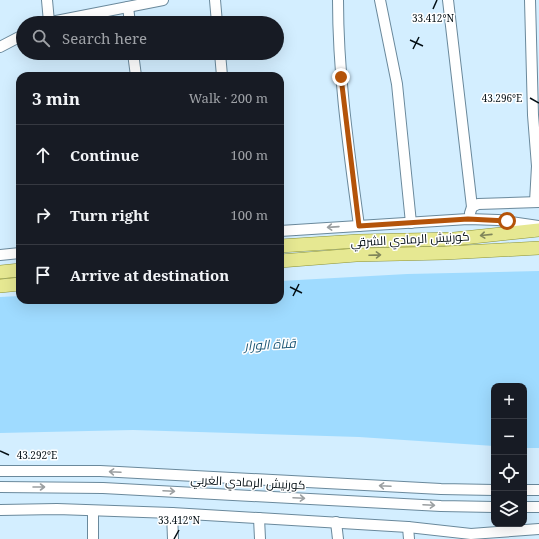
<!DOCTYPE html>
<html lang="en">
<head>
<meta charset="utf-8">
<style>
	:root { --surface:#171b24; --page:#20242c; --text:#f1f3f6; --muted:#9ea1a6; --line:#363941 }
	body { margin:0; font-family:"Noto Serif",Cairo,serif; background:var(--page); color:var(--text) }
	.controls { position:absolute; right:12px; bottom:12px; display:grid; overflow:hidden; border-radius:8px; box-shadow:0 4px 16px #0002 }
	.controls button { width:36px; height:36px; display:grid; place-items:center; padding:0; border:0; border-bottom:1px solid var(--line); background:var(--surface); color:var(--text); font:20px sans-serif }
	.stop { position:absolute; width:12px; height:12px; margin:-9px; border:3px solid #b45309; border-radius:50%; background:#fff }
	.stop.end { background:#b45309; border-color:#fff; box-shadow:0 1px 4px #0008 }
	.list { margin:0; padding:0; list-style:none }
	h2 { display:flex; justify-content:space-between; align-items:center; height:52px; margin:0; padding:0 16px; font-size:17px }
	h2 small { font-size:13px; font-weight:400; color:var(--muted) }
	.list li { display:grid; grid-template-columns:26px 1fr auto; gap:12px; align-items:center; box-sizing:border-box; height:60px; padding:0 16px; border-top:1px solid var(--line) }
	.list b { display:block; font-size:15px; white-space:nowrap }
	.list em { font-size:13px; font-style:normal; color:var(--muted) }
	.icon { flex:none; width:22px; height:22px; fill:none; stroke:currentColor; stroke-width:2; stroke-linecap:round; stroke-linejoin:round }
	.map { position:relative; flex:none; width:539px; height:539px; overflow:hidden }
	.search { position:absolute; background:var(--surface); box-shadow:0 4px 16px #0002; left:16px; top:16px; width:268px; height:44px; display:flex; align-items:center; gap:10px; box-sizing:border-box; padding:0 14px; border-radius:22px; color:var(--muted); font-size:15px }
	.panel { position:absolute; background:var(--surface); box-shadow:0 4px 16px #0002; left:16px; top:72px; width:268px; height:232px; border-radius:12px }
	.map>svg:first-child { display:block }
</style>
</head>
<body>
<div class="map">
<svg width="539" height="539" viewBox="0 0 539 539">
	<rect width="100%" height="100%" fill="#d3eeff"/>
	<polygon fill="#9fdbff" points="539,271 539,448 524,448 524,386 494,386 494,446 359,437 133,430 0,433 0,297 20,296 20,300 280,300 280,281 407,274"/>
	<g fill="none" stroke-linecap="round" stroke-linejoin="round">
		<defs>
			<g id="minor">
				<polyline points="47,0 49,22"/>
				<polyline points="215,0 217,23"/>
				<path d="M338,0C338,76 349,151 359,226"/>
				<polyline points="380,0 397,84 411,223"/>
				<polyline points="448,0 472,207"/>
				<polyline points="530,0 533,115 537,166 535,202"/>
				<polyline points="128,7 130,23"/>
				<polyline points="46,23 163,0"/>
				<polyline points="0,47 23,35"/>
				<polyline points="133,53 136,76"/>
				<polyline points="220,53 222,76"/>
				<polyline points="470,213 472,207 478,204 539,202"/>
				<polyline points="280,231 468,219 498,220 539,226"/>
				<polyline points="0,255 20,253"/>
				<polyline points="0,471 100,471 441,489 494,490"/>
				<polyline points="0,487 103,488 441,506 494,507"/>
				<polyline points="524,490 539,490"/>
				<polyline points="524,507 539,507"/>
				<polyline points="0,510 57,509 172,513 408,527 471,534 539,529"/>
				<polyline points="93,511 93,539"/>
				<polyline points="172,513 173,539"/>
				<polyline points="259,518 260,539"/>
				<polyline points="336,522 338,539"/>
				<polyline points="408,527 409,539"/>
			</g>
			<g id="major">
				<polyline points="280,246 359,241 454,239 539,230"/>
				<polyline points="280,261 356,255 445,253 539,248"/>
				<polyline points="0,272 20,270"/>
				<polyline points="0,286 20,284"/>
			</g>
		</defs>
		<use href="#minor" stroke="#6a899c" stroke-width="12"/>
		<use href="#major" stroke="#8c9237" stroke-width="14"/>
		<use href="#minor" stroke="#fff" stroke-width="10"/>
		<use href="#major" stroke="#e6e892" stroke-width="13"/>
	</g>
	<defs><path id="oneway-shaft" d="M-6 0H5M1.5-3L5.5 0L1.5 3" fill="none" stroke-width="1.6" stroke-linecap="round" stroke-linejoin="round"/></defs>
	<g stroke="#9b9fa1">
		<use href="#oneway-shaft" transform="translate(333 227) rotate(176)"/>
		<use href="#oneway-shaft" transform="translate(115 472) rotate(-177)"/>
		<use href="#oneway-shaft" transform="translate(385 486) rotate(-177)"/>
		<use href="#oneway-shaft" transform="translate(39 487)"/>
		<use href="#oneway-shaft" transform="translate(169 491) rotate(3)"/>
		<use href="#oneway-shaft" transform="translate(299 498) rotate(3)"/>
		<use href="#oneway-shaft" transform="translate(429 505) rotate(3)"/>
	</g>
	<g stroke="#80865a">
		<use href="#oneway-shaft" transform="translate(486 235) rotate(174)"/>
		<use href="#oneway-shaft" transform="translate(375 255) rotate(-2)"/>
	</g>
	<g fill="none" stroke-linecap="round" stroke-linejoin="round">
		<polyline stroke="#b45309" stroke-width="5" points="341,77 359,226 468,219 507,221"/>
	</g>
	<path fill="none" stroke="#040f15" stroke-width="1.5" d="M433,9L437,0M410,40L423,46M413,49L419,37M530,98L539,103M290,287L302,293M293,296L299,284M0,451L9,455M174,539L179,530"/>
	<g text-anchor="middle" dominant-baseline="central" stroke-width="3" stroke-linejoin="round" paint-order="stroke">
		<g font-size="12" fill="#040f15" stroke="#fff">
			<text transform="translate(410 239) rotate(-3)">كورنيش الرمادي الشرقي</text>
			<text transform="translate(248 482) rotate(3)">كورنيش الرمادي الغربي</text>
		</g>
		<g font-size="13" font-style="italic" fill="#205a78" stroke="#fff">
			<text transform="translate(270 344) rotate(-3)">قناة الورار</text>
		</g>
	</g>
	<g font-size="10" text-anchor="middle" fill="#040f15" stroke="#fff" stroke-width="3" stroke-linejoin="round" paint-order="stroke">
		<text x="433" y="22">33.412°N</text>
		<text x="502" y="102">43.296°E</text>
		<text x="37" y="459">43.292°E</text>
		<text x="179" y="524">33.412°N</text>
	</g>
</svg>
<div class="controls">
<button>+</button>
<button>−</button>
<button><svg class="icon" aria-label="locate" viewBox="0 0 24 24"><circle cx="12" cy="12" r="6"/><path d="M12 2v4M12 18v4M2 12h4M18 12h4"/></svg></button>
<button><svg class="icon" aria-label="layers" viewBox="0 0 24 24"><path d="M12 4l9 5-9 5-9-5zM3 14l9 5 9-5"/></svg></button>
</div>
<div class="stop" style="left:507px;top:221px"></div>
<div class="stop end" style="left:341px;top:77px"></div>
<div class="search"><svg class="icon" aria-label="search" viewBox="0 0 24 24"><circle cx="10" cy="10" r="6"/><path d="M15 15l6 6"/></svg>Search here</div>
<section class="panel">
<h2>3 min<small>Walk · 200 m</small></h2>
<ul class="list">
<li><svg class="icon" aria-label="ahead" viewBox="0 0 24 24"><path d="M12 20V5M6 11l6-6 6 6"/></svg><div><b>Continue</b></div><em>100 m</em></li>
<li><svg class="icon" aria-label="right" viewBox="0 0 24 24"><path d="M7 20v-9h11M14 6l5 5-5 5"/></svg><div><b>Turn right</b></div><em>100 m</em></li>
<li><svg class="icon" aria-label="arrive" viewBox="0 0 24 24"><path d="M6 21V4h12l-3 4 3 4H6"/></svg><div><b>Arrive at destination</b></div></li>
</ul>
</section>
</div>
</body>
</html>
